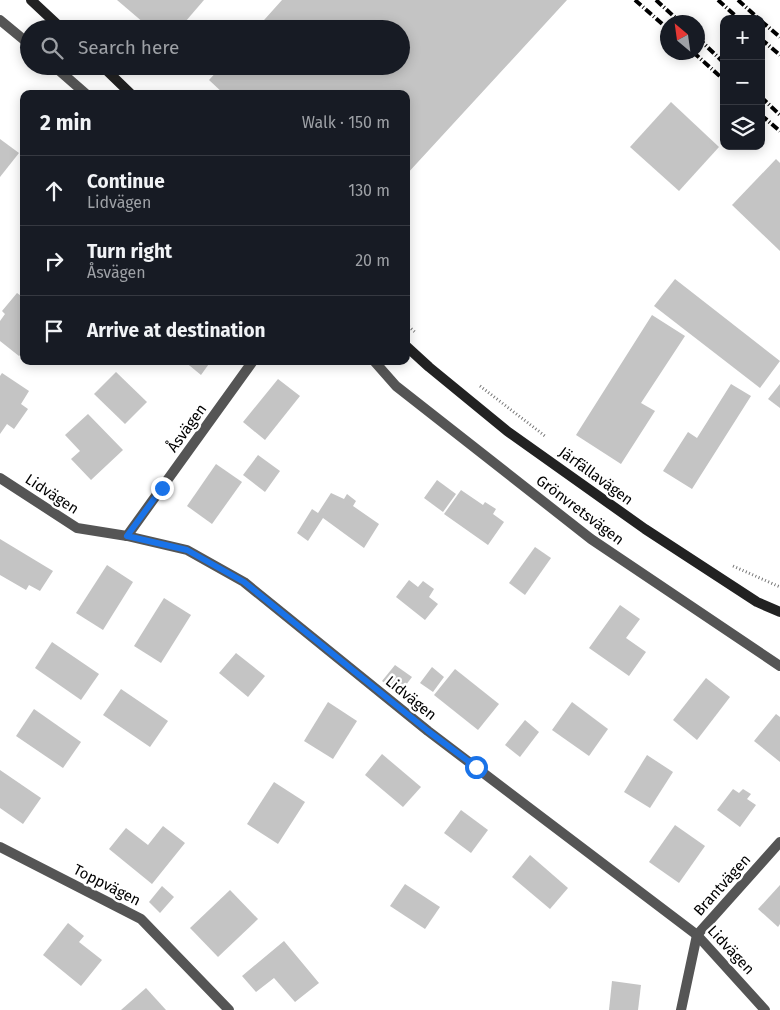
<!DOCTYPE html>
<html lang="en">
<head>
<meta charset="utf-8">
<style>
	:root { --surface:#171b24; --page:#242831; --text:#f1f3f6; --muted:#9ea1a6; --line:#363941 }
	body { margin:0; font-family:"Fira Sans",sans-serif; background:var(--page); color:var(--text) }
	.controls { position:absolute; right:15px; top:15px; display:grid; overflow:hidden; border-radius:10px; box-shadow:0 2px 12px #0003 }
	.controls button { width:45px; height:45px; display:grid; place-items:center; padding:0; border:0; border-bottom:1px solid var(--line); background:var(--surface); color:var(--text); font:25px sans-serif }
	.compass { position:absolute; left:660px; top:15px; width:45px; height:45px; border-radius:50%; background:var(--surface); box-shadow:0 2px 12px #0003; rotate:331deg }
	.stop { position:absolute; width:15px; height:15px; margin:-11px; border:4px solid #1a73e8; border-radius:50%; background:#fff }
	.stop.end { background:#1a73e8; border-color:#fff; box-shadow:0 1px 5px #0008 }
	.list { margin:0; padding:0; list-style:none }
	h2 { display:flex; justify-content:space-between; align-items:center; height:65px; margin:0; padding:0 20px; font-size:21px }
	h2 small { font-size:16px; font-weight:400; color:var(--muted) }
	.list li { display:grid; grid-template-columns:32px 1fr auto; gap:15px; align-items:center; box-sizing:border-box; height:70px; padding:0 20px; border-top:1px solid var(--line) }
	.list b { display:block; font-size:19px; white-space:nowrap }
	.list p { margin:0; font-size:16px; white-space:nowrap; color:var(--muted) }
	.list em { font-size:16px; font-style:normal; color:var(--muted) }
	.icon { flex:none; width:28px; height:28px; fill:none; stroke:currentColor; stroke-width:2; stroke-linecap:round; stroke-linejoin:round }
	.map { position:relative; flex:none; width:780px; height:1010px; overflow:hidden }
	.search { position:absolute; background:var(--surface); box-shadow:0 2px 12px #0003; left:20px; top:20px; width:390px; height:55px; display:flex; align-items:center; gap:12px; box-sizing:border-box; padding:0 18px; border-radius:28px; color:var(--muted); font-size:19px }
	.panel { position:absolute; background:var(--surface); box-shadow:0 2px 12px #0003; left:20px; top:90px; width:390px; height:275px; border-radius:10px }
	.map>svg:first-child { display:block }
</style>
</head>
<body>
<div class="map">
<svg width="780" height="1010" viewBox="0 0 780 1010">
	<rect width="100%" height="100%" fill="#fff"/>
	<g fill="#c4c4c4">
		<polygon points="117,0 204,0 179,29 151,29"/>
		<polygon points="282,0 567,0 406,175 406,94 224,94 209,80 222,66 401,66 401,29 256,29"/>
		<polygon points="671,102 719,147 679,191 630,147"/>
		<polygon points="0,139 19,153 0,177"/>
		<polygon points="776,159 780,163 780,251 732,205"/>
		<polygon points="675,279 780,361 760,388 654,306"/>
		<polygon points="17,293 24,298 24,351 19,356 0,341 0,321 5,314 2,311"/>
		<polygon points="652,315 685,336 641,403 655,411 621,464 576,435"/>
		<polygon points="184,361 211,361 201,375"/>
		<polygon points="116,372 147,402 125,424 94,394"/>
		<polygon points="2,373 29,391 21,404 28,409 14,429 7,424 0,434 0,376"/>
		<polygon points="278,379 300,396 265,440 243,422"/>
		<polygon points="731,384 751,396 692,489 663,471 688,432 697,438"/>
		<polygon points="780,384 780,408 768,399"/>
		<polygon points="88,414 123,450 91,480 71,459 80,451 65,435"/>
		<polygon points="258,455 280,471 265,492 243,475"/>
		<polygon points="216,464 242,482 212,524 187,506"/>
		<polygon points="437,480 456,494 443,512 424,498"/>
		<polygon points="461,490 483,505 485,502 496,509 493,514 504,522 488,545 444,514"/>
		<polygon points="331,493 344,499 347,494 356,501 353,506 379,524 364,548 323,518 308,541 297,533 312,509 318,513"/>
		<polygon points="0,539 53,571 40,591 29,585 26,590 0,575"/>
		<polygon points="535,547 551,558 525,595 509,583"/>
		<polygon points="107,565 133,582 103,630 76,613"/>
		<polygon points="409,580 418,587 423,581 434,589 429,597 438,604 425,620 396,597"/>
		<polygon points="164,598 191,615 161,663 134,646"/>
		<polygon points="620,605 640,619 626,638 646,652 629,676 589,648"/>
		<polygon points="52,642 99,674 81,700 35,668"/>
		<polygon points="236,653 265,676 248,697 219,673"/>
		<polygon points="395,665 412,677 399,694 382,681"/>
		<polygon points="432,667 444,677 433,692 420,683"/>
		<polygon points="455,669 499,704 478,730 434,695"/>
		<polygon points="706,678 730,697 697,740 673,720"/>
		<polygon points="121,689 168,721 150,747 103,715"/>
		<polygon points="328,702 357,721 333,759 304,741"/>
		<polygon points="572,702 608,729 589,756 552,730"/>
		<polygon points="34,709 81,742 63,768 16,736"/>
		<polygon points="776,714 780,717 780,762 754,741"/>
		<polygon points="525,720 539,732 520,757 505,745"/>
		<polygon points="382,754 421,787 403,807 365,775"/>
		<polygon points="647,755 673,772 650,808 624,792"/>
		<polygon points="0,770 41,798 23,824 0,808"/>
		<polygon points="274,782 305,802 278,844 247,824"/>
		<polygon points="733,789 739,793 743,789 751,794 747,799 756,805 740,827 717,810"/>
		<polygon points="461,810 488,830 471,853 444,833"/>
		<polygon points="675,825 705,846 679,883 649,862"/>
		<polygon points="163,826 185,843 152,884 109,849 126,828 148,845"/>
		<polygon points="530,855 568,888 550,909 512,877"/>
		<polygon points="405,884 440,907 425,929 390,906"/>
		<polygon points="780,885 780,924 778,927 758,909"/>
		<polygon points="162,886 174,897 160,913 149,902"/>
		<polygon points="230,890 258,919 218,957 190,928"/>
		<polygon points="68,923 84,936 79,942 102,960 81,986 43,955"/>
		<polygon points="284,941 319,983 295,1002 274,978 256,992 242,976"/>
		<polygon points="612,981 641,985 638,1010 609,1010"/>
		<polygon points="146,988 166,1010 121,1010"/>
	</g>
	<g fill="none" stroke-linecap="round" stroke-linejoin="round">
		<g stroke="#777" stroke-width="3" stroke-dasharray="1 2.5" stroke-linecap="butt">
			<polyline points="406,324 416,333"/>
			<polyline points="480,386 545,436"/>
			<polyline points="733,566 780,587"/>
		</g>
		<g stroke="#555" stroke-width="10">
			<polyline points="0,20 29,44"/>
			<polyline points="54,66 86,94"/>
			<polyline points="374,361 396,386 591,539 780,666"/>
			<polyline points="0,478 77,528 127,536 187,550 244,582 428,731 697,935 765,1010"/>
			<polyline points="127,536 253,361"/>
			<polyline points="0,847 141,919 229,1010"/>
			<polyline points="681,1010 697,935 780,842"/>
		</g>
		<g stroke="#222" stroke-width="10">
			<polyline points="31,0 62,29"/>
			<polyline points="102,66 131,94"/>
			<polyline points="406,346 429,367 507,431 645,529 757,602 780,612"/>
		</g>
		<g stroke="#000" stroke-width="4" stroke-dasharray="8 2.5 1 2.5" stroke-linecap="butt">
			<polyline points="635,0 668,29"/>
			<polyline points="656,0 680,22"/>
			<polyline points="718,0 739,19"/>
			<polyline points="738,0 759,19"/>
			<polyline points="761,21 780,37"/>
			<polyline points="698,38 724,63"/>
			<polyline points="761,39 780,55"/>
			<polyline points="693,52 724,80"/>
			<polyline points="761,97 780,115"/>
			<polyline points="761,115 780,131"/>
		</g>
	</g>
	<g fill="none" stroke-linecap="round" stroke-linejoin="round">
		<polyline stroke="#1a73e8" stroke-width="6" points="162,488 127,536 187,550 244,582 428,731 476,767"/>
	</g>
	<g text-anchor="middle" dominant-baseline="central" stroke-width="5" stroke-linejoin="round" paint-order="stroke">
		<g font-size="15" fill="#000" stroke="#fff">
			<text transform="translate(187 428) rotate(-54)">Åsvägen</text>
			<text transform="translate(596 476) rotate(36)">Järfällavägen</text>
			<text transform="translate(52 494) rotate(33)">Lidvägen</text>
			<text transform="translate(580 510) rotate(37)">Grönvretsvägen</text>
			<text transform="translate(411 698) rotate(39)">Lidvägen</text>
			<text transform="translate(107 885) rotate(27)">Toppvägen</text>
			<text transform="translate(722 885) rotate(-48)">Brantvägen</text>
			<text transform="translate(731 950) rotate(47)">Lidvägen</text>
		</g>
	</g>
</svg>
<div class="controls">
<button>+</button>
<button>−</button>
<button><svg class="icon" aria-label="layers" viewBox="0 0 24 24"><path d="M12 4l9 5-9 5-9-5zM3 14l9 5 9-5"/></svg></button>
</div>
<svg class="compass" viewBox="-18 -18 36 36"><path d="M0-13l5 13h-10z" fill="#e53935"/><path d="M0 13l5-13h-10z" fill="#9ea1a6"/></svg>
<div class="stop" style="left:476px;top:767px"></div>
<div class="stop end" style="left:162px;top:488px"></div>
<div class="search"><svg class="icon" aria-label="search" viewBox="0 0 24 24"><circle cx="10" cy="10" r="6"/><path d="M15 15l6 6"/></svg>Search here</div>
<section class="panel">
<h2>2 min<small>Walk · 150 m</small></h2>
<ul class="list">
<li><svg class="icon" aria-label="ahead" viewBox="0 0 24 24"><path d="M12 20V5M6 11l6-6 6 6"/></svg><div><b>Continue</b><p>Lidvägen</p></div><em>130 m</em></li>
<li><svg class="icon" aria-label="right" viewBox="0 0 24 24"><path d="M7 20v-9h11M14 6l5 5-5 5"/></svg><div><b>Turn right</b><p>Åsvägen</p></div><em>20 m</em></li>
<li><svg class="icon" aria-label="arrive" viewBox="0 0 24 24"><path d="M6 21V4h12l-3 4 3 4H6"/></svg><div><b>Arrive at destination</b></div></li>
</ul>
</section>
</div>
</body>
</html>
